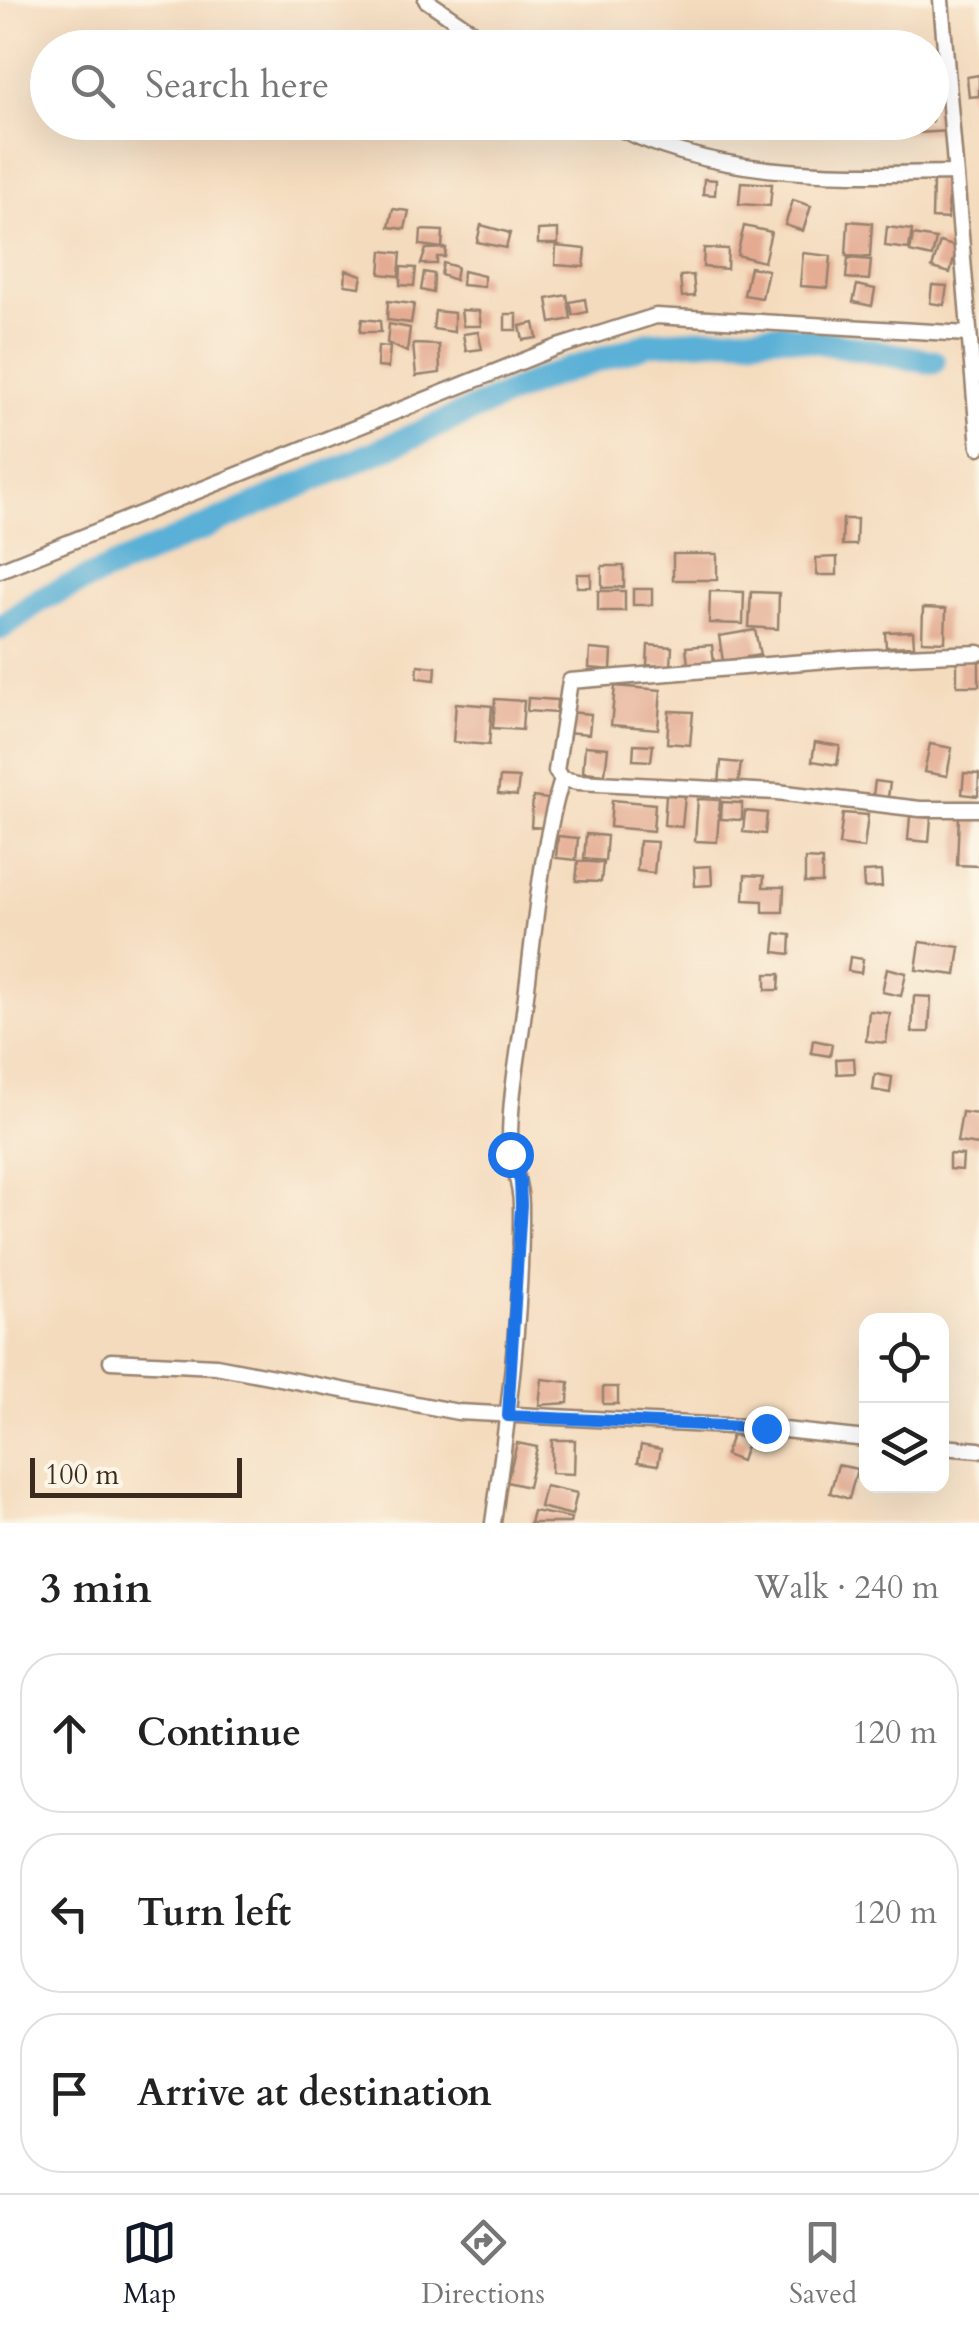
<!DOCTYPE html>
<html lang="en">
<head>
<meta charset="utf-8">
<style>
	:root { --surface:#fff; --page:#f6f6f6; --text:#222; --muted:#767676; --line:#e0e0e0; --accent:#111827 }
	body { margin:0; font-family:Cardo,serif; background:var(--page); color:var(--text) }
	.controls { position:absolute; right:30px; bottom:30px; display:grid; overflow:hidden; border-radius:20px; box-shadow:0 10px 40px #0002 }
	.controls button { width:90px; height:90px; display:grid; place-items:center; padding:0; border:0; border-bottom:2px solid var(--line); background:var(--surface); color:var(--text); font:50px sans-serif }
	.scale { position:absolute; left:30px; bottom:25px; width:212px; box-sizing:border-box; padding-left:10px; border:5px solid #3b2a1e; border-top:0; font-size:28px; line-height:35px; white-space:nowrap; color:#3b2a1e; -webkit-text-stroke:8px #fcf5e5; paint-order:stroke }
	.stop { position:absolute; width:30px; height:30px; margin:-22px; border:8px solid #1a73e8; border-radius:50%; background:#fff }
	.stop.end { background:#1a73e8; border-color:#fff; box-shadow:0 2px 10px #0008 }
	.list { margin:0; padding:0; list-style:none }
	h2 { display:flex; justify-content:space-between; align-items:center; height:130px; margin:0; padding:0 40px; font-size:42px }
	h2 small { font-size:32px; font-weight:400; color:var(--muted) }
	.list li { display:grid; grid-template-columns:65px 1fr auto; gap:30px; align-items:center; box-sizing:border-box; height:160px; margin:0 20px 20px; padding:0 20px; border:2px solid var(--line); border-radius:40px }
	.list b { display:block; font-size:38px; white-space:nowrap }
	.list em { font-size:32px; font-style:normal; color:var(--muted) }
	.icon { flex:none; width:55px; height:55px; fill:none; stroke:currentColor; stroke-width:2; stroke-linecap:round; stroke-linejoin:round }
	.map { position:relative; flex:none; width:979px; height:1523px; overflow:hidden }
	.search { position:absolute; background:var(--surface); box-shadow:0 10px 40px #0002; left:30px; right:30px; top:30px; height:110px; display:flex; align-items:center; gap:25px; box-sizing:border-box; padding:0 35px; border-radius:55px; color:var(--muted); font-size:38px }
	.sheet { height:670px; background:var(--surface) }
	nav { display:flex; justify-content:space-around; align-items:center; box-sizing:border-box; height:140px; border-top:2px solid var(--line); background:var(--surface); font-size:28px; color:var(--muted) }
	nav a { display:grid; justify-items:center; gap:5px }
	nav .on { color:var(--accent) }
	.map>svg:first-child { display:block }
</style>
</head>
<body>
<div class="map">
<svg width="979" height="1523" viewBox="0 0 979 1523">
	<rect width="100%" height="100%" fill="#fcf5e5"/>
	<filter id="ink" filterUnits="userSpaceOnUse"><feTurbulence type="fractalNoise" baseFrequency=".01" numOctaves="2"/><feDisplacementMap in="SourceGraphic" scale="20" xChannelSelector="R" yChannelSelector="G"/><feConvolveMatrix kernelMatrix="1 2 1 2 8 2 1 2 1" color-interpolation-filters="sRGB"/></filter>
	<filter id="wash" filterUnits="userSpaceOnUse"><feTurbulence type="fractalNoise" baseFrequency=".0048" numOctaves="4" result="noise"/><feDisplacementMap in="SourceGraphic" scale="40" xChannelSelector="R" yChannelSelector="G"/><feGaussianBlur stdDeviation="2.25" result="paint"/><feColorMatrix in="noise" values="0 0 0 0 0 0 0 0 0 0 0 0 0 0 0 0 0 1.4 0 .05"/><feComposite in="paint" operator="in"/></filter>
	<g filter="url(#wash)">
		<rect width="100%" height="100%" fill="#f4dbbe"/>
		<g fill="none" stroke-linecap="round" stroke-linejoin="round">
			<polyline stroke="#5ab0d6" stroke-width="25" points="0,628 41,599 547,377 650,343 782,335 933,362"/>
		</g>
		<g id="blocks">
			<g fill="#e4ab92">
				<polygon points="979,75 979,96 969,97 967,77"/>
				<polygon points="948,100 949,131 902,134 901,122 932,122 932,101"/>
				<polygon points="704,179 716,180 715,195 703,194"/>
				<polygon points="933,181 949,181 948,219 932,218"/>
				<polygon points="741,182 772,184 770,206 739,204"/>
				<polygon points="793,200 811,206 803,231 785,225"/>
				<polygon points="393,209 409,211 405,229 389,227"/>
				<polygon points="848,221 872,223 870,257 846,256"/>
				<polygon points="481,225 510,233 506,248 477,242"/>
				<polygon points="744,226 771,232 764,262 737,255"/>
				<polygon points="887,227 912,230 909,249 885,246"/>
				<polygon points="558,229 558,244 538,244 538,230"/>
				<polygon points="421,230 443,231 442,248 420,245"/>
				<polygon points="913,235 936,239 932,257 910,252"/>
				<polygon points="940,242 957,247 950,273 932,268"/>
				<polygon points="556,246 586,249 584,267 555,265"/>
				<polygon points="446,248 445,257 437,257 437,264 421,264 426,249"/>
				<polygon points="704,248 728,249 727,269 703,267"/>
				<polygon points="382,251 401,253 399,276 380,274"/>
				<polygon points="803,253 831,256 828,288 800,286"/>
				<polygon points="848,258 871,260 869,280 846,278"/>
				<polygon points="443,263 457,267 455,280 441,275"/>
				<polygon points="401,267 416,268 414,286 400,285"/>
				<polygon points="750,267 768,270 762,298 744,295"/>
				<polygon points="346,270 362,275 360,287 345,285"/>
				<polygon points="463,271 484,276 484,287 462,285"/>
				<polygon points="424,272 434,274 433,293 421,290"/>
				<polygon points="693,275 695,296 682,297 680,276"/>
				<polygon points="857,285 875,289 872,306 853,302"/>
				<polygon points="932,285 947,286 944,305 930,303"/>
				<polygon points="567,295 571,319 551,323 547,299"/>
				<polygon points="585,299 587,312 573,315 570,302"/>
				<polygon points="388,301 414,304 411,323 387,320"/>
				<polygon points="461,310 479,311 481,326 463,326"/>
				<polygon points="435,311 454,313 454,332 433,329"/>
				<rect x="505" y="314" width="12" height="16"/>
				<polygon points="362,319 380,321 381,332 360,332"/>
				<polygon points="534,323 537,338 523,340 520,326"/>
				<polygon points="389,324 410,328 407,352 387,343"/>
				<polygon points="478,332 482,349 466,351 463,334"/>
				<polygon points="413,344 439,345 440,373 416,376"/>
				<polygon points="378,346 390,347 388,368 377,367"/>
				<polygon points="843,519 857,519 856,545 842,545"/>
				<rect x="673" y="554" width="44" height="26"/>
				<polygon points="837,557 837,575 817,575 816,558"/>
				<polygon points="602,566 624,566 624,587 602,588"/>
				<rect x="577" y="574" width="14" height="13"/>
				<rect x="633" y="589" width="19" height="16"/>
				<rect x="598" y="591" width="27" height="20"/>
				<polygon points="710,591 744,592 743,624 709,623"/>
				<polygon points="751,592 779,593 778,629 749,627"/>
				<polygon points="923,608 946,609 945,642 922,641"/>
				<polygon points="755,630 760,655 723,661 719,636"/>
				<polygon points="913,631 914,646 886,647 885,632"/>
				<polygon points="648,645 672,647 671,667 647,665"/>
				<polygon points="712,645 714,663 688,665 686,647"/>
				<polygon points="590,649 612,651 611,670 589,668"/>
				<polygon points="957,660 979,661 979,686 957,686"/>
				<polygon points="418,665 436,667 435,680 417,678"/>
				<polygon points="615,686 661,690 658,729 611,725"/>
				<polygon points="528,698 557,700 556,713 527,711"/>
				<polygon points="495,699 524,701 522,730 493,728"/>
				<polygon points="456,703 492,706 489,745 453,742"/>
				<polygon points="669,711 693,712 690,745 667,743"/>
				<polygon points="568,712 591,714 589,734 566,732"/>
				<polygon points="815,742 840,746 837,765 812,761"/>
				<polygon points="634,744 653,745 651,761 633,760"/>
				<polygon points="930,744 952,748 947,776 924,772"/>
				<polygon points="585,746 608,748 605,774 583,772"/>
				<polygon points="721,761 741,763 738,786 719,784"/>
				<polygon points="964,773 979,774 978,796 962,794"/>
				<polygon points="500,777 519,778 517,796 498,794"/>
				<polygon points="875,781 890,783 887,804 872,802"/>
				<polygon points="666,795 685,796 682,827 664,825"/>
				<polygon points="533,797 548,799 546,828 531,827"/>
				<polygon points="698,799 720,800 717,842 695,841"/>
				<polygon points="612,800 655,804 653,831 610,827"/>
				<polygon points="722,802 742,803 742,820 721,819"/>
				<polygon points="745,811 767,813 765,834 743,832"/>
				<polygon points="843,813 868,815 864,848 839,845"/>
				<polygon points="959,814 979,814 979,866 957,865"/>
				<polygon points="910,816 931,818 929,842 908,840"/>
				<polygon points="586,834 607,836 605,861 584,859"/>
				<polygon points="558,836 578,838 576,860 556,858"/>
				<polygon points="639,841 657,842 654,873 637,871"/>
				<polygon points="805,859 822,860 822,883 805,883"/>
				<polygon points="578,861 603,863 601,882 576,881"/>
				<polygon points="711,866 712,885 695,886 694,867"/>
				<polygon points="881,871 882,887 864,888 863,872"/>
				<polygon points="745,875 764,876 763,887 784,887 783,912 763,912 763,901 744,900"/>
				<polygon points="776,933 791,935 790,954 774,952"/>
				<polygon points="920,942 960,947 956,975 916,970"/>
				<polygon points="850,957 863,959 861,973 848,971"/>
				<polygon points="887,968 906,973 901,996 882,992"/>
				<polygon points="766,974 780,974 779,990 766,990"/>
				<polygon points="914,996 931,997 929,1032 912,1032"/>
				<polygon points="869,1011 890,1013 886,1043 866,1041"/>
				<polygon points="813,1040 832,1044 830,1056 811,1053"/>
				<polygon points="854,1058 855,1073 837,1074 836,1059"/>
				<polygon points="875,1074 892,1077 890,1093 873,1090"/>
				<polygon points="962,1112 979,1114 979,1145 957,1142"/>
				<polygon points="949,1154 963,1155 962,1170 949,1169"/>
				<polygon points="542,1379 569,1382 568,1403 539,1405"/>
				<rect x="603" y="1387" width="15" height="17"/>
				<polygon points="732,1435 748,1440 741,1461 725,1455"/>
				<polygon points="552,1440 575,1440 574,1474 551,1473"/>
				<polygon points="517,1443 537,1447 528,1487 507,1482"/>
				<polygon points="641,1445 661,1449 658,1465 638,1462"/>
				<polygon points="838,1465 857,1469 849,1499 830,1493"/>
				<polygon points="545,1486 577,1493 572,1515 540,1507"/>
				<polygon points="533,1511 571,1518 570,1523 530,1523"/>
			</g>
		</g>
	</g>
	<g filter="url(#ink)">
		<use href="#blocks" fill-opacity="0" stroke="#98826e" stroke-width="2.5"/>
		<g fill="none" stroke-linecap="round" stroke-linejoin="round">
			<defs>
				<g id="street">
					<polyline points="426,0 496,48"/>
					<polyline points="941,0 979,447"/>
					<path d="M607,122C715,180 836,175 955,173"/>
					<polyline points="0,570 555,348 656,316 968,334"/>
					<polyline points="979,653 854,658 570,681 556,771 562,779 578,782 777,792 920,809 979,809"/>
					<polyline points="111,1361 216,1366 458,1412 766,1428 866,1439"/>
					<polyline points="942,1447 979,1450"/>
					<path d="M493,1523C508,1418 522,1312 521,1205C521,1182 510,1162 510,1139C510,1093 520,1048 525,1003C535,929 540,851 562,779"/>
				</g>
			</defs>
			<use href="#street" stroke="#98826e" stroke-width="19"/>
			<use href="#street" stroke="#fff" stroke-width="14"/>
		</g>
	</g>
	<g fill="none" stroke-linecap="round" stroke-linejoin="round" filter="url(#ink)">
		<polyline stroke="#1a73e8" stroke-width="12" points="510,1154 520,1180 521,1205 508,1416 766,1428"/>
	</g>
</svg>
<div class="controls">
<button><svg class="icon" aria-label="locate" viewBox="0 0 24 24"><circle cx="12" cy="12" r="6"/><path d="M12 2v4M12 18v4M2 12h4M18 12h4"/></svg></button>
<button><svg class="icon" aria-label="layers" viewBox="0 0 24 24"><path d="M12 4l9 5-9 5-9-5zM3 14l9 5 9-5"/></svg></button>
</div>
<div class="scale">100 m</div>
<div class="stop" style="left:510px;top:1154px"></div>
<div class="stop end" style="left:766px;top:1428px"></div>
<div class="search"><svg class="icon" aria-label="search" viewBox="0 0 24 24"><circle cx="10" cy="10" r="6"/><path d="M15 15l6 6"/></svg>Search here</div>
</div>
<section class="sheet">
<h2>3 min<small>Walk · 240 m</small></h2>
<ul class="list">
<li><svg class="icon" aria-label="ahead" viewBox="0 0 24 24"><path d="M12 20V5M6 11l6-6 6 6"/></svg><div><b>Continue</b></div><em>120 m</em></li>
<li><svg class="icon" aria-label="left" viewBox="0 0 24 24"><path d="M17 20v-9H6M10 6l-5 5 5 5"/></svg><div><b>Turn left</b></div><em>120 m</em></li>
<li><svg class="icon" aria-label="arrive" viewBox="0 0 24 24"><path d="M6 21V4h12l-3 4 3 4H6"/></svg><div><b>Arrive at destination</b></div></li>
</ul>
</section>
<nav>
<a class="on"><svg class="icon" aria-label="map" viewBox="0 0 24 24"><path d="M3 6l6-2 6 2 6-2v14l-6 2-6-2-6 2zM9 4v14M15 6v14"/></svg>Map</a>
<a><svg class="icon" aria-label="directions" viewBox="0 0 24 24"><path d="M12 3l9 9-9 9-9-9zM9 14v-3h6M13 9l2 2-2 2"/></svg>Directions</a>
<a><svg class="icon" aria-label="saved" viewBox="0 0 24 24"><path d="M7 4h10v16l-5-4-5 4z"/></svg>Saved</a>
</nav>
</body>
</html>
